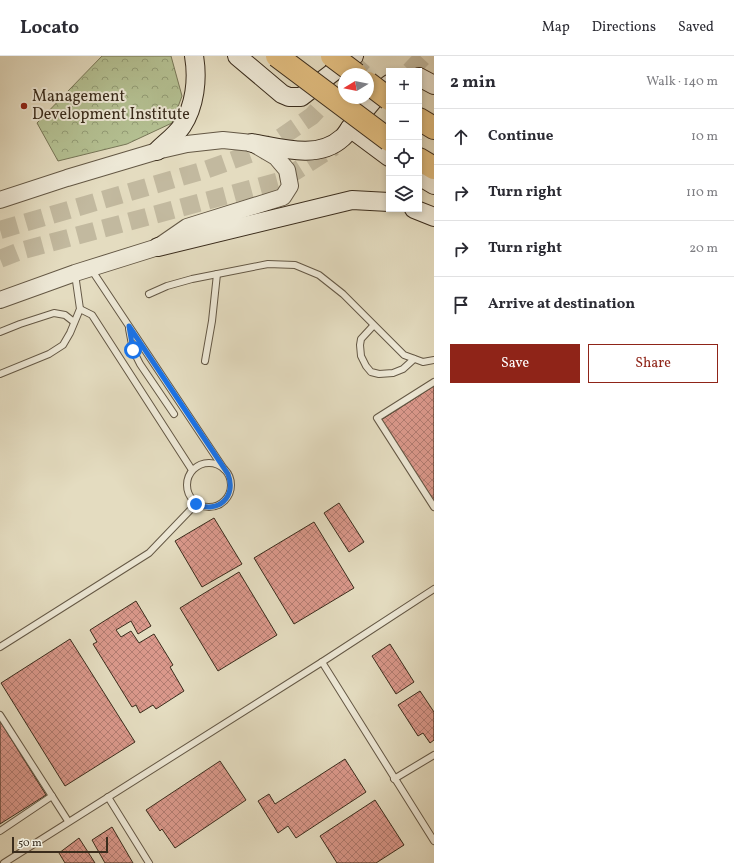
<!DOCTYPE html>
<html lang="en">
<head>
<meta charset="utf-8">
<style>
	:root { --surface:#fff; --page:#f2f2f3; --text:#2b2b33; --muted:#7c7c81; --line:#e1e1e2; --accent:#8f2418 }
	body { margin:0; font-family:Vollkorn,serif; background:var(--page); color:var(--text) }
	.controls { position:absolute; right:12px; top:12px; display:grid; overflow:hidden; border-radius:0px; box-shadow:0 2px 6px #0003 }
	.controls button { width:36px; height:36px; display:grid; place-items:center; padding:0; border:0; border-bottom:1px solid var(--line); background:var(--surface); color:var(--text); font:20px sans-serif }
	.compass { position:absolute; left:338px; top:12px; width:36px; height:36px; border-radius:50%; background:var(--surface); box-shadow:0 2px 6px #0003; rotate:260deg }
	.scale { position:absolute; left:12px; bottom:10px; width:96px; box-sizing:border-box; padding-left:4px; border:2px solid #3a2c1c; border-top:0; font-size:11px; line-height:14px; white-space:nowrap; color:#3a2c1c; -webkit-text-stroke:3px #ede8d6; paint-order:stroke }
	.stop { position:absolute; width:12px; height:12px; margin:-9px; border:3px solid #1a73e8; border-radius:50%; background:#fff }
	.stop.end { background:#1a73e8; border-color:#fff; box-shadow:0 1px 4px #0008 }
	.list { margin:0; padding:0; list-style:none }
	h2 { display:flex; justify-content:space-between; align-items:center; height:52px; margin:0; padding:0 16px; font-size:17px }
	h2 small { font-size:13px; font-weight:400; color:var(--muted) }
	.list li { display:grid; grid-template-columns:26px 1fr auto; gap:12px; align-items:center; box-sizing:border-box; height:56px; padding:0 16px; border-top:1px solid var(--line) }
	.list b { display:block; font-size:15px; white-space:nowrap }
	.list em { font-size:13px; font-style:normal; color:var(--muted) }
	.actions { display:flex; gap:8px; padding:12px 16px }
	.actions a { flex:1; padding:9px 0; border:1px solid var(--accent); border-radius:0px; text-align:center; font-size:14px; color:var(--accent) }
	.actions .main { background:var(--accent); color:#fff }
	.icon { flex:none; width:22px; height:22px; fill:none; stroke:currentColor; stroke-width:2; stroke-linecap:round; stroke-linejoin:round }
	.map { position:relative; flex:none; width:434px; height:807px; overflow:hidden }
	header { display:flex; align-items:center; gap:24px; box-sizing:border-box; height:56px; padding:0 20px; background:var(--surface); border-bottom:1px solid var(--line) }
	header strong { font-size:19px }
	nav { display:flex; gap:22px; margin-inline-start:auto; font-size:14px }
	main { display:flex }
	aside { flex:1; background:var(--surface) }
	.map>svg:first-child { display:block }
</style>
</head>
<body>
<header>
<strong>Locato</strong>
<nav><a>Map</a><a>Directions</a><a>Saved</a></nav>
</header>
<main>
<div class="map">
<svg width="434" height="807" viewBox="0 0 434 807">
	<defs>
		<pattern id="forest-crowns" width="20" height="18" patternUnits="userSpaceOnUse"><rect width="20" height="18" fill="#b4c092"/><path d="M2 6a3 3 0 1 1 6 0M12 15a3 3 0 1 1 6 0" fill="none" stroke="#939c76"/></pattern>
		<pattern id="building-cross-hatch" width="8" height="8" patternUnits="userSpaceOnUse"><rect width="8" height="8" fill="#da988b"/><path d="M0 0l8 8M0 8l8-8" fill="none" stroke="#b27c71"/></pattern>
	</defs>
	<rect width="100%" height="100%" fill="#e4dcc0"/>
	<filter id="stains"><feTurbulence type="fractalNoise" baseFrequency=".005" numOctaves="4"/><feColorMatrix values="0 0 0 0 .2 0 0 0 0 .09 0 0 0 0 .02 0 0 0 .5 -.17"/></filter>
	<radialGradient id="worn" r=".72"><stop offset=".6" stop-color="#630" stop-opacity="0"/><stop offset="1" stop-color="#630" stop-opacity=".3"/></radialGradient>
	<polygon fill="url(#forest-crowns)" stroke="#777657" points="102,0 171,0 182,40 172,67 127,88 58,105 37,67"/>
	<g fill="url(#building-cross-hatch)" stroke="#3a2c1c">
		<polygon points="434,330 434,446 381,364"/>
		<polygon points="339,447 364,486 349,496 324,457"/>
		<polygon points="214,462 242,508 202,531 175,485"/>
		<polygon points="314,466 354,532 294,568 254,502"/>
		<polygon points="239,516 277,579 218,615 180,552"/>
		<polygon points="136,545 151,570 138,578 131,565 116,574 121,581 131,575 139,587 154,578 173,609 170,611 184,635 156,653 153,649 140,657 136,649 132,651 93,588 97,586 90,574"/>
		<polygon points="70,583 135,686 65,730 1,627"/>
		<polygon points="390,588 414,626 396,638 372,600"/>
		<polygon points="420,635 434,656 434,684 430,687 423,677 418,680 398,649"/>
		<polygon points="0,665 46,739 0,768"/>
		<polygon points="345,703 366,736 296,782 288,770 278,777 258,745 269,738 275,748"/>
		<polygon points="220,705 246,744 175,792 162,773 160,775 146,754"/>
		<polygon points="375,744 404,789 376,807 337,807 320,780"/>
		<polygon points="112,771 133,807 105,807 92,784"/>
		<polygon points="79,782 95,807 65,807 59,797"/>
	</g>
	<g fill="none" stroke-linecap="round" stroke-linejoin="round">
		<g stroke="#c2b99f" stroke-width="18" stroke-dasharray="18 9" stroke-linecap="butt">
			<polyline points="410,15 424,0"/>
			<polyline points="351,18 368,0"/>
			<polyline points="0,174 205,114 264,93 312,60 344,25"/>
			<polyline points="0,203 20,195 280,125 334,91"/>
		</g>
		<defs>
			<g id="service">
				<polyline points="91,213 224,413"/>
				<polyline points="149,238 167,230 192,223 268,208 295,209 319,219 343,238 404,299 423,306 434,304"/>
				<polyline points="80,253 92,259 192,414"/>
				<polyline points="373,270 361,283 360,289 361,300 366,310 371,316 379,318 393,317 403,313 414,303"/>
				<polyline points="129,273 133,294 140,308 174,358"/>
				<polyline points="0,276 20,268 54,257 65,259 74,266"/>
				<polyline points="205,305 212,265 217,218"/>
				<polyline points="0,318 49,298 63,289 70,277 80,253 75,218"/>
				<polyline points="434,326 377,362 434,451"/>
				<circle cx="209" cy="429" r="22"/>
				<polyline points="0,591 149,497 196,448"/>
				<polyline points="322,606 434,785"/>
				<polyline points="0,659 68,765"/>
				<polyline points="394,723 434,699"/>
				<polyline points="108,741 149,807"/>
				<polyline points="0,775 52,740"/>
				<polyline points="4,807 322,606 434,533"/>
			</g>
			<polyline id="tertiary" points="0,144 67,122 161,94 187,88 223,84 252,87 276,101 287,114 290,130 283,141 187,171 158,191 75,217 0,244"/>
			<g id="secondary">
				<polyline points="237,0 282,38 289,41 301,41 354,0"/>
				<polyline points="419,21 434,29"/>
				<polyline points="389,28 375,42 350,72 389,101"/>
				<path d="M252,87C281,92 318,104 342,82C345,80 348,75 350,72"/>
				<path d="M157,95C165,87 176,79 182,70C195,50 198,23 194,0"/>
				<polyline points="419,120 434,129"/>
				<polyline points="414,153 434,161"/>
				<polyline points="158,191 352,144 389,146"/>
			</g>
			<g id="motorway">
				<polyline points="419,63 434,72"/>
				<polyline points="419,103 434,112"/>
			</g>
		</defs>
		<use href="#service" stroke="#645845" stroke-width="8"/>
		<use href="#tertiary" stroke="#645845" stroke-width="18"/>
		<use href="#secondary" stroke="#3a2c1c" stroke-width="20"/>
		<use href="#motorway" stroke="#3a2c1c" stroke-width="24"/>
		<use href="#service" stroke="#ede8d6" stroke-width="6"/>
		<use href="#tertiary" stroke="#ede8d6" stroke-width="16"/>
		<use href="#secondary" stroke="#ede8d6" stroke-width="18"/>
		<use href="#motorway" stroke="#e2be80" stroke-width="22"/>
		<defs>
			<g id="motorway-bridge">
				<polyline points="277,0 389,84"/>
				<polyline points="332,0 356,18"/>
				<polyline points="368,27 389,43"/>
			</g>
		</defs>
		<use href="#motorway-bridge" stroke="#3a2c1c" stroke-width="24" stroke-linecap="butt"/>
		<use href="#motorway-bridge" stroke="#e2be80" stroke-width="22"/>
	</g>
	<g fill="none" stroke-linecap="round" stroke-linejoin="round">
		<path stroke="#1a73e8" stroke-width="5" d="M133,294L129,270L228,418C237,441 218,458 196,448"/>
	</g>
	<circle fill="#8f2418" stroke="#ede8d6" stroke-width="1.5" cx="24" cy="50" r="4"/>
	<g text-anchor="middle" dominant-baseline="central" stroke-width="4" stroke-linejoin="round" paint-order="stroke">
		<g font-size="16" fill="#3a2c1c" stroke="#ede8d6" text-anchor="start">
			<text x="32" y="41">Management<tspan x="32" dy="18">Development Institute</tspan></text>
		</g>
	</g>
	<rect width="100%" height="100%" filter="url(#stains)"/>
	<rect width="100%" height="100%" fill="url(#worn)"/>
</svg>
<div class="controls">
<button>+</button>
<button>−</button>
<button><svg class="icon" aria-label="locate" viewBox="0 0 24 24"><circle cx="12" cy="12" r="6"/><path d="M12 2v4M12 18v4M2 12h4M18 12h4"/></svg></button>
<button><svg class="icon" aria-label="layers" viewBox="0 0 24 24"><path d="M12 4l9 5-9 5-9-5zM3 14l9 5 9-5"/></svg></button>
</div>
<svg class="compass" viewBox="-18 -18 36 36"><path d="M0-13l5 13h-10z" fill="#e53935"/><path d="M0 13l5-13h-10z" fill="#7c7c81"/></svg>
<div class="scale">50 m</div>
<div class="stop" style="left:133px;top:294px"></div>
<div class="stop end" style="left:196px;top:448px"></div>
</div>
<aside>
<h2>2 min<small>Walk · 140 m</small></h2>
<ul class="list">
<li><svg class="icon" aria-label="ahead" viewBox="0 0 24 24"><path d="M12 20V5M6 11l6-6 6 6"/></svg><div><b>Continue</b></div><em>10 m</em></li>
<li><svg class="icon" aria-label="right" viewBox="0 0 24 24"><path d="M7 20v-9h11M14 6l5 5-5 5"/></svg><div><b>Turn right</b></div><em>110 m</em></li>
<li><svg class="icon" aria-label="right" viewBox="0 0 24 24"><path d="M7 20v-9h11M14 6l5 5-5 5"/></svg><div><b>Turn right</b></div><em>20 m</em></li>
<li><svg class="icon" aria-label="arrive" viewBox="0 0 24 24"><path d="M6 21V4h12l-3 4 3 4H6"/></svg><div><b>Arrive at destination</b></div></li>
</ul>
<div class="actions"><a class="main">Save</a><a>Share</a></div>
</aside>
</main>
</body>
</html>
